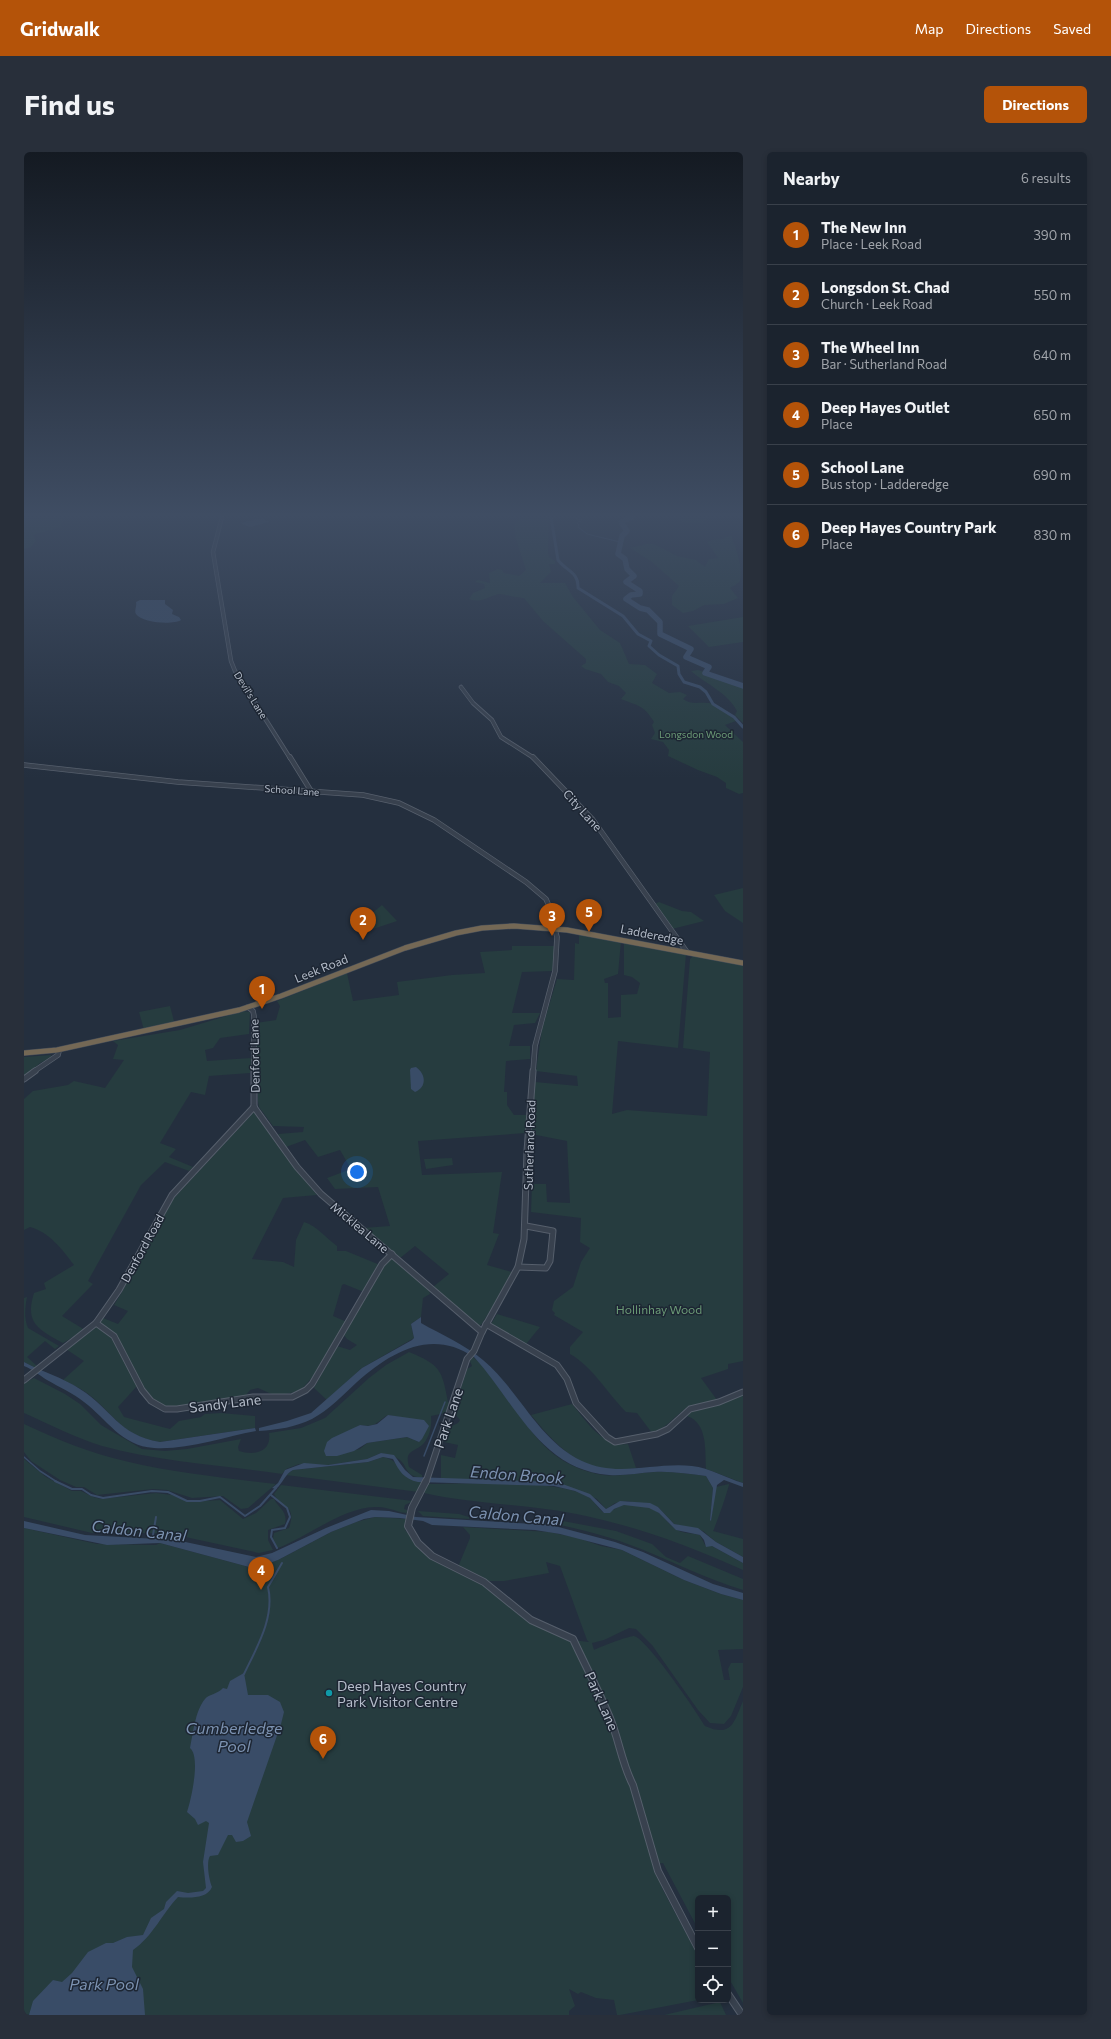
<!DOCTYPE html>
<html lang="en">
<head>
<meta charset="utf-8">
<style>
	:root { --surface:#1b232e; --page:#282f3a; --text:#f1f3f6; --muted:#a0a4aa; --line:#39404a; --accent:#b45309 }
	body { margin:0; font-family:Commissioner,sans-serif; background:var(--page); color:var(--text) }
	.controls { position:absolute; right:12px; bottom:12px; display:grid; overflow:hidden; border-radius:6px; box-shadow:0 2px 6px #0003 }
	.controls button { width:36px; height:36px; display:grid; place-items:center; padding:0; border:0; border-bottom:1px solid var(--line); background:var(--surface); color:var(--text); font:20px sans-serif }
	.you { position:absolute; left:333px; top:1020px; width:14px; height:14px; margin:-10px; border:3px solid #fff; border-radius:50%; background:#1a73e8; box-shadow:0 0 0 6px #1a73e833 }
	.badge { display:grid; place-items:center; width:26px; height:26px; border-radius:50%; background:var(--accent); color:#fff; font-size:13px; font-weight:700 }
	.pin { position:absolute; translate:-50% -33px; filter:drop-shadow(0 1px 2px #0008) }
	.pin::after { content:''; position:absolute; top:21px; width:14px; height:12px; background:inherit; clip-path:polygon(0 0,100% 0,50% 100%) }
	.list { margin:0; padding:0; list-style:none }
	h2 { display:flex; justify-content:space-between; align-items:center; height:52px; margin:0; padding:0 16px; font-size:17px }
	h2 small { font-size:13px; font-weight:400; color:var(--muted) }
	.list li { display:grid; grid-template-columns:26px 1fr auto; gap:12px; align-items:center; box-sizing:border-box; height:60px; padding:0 16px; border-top:1px solid var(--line) }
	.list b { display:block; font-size:15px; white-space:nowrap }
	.list p { margin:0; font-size:13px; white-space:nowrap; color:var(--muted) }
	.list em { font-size:13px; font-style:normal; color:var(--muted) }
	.icon { flex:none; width:22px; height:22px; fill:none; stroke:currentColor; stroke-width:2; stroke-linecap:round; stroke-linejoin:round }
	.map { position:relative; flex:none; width:719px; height:1863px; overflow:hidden; border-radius:6px }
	header { display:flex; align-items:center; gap:24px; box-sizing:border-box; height:56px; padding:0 20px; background:var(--accent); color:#fff }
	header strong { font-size:19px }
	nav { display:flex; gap:22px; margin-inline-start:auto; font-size:14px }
	.intro { display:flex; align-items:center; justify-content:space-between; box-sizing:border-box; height:96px; padding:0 24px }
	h1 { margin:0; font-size:28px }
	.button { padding:10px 18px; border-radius:6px; background:var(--accent); color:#fff; font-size:14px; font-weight:700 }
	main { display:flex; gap:24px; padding:0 24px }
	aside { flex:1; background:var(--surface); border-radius:6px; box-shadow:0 2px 6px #0003 }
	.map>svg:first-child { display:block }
</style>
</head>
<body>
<header>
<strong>Gridwalk</strong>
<nav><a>Map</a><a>Directions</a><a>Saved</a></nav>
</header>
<div class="intro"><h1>Find us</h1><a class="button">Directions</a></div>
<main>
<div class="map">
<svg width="719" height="1863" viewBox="0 0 719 1863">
	<rect width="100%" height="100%" fill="#242f3e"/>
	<g fill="#263c3f" fill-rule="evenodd">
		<polygon points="0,365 37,365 39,367 37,375 9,383 12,389 7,395 0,397"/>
		<path d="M496,365H525L524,400L525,405L531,409V412H525L527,420L516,431H541L549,445L576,478L596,491L605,512L621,513L633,522L628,531L645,541L656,540L663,543L659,547C667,553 674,550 683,551C694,551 707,561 712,569L701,573L719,590V641L715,642L702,636V631L693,625L674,618L644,604L645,598L639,590L627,587L631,581L628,573L630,570C620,553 614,554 597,547L602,541L595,534L584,530L577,522L561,517L557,514L562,511V507L519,469L500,446C495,446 478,442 475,442C464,444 457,452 445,447L449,441L461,436L460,432L451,430L454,428L466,431L465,421L474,417L478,418L480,421L495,424L502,418L492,387L490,372Z"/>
		<path d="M650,365H687C675,373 662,374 650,365Z"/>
		<path d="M707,383C712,395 719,416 716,429C714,432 709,434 706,436L714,446L700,452L680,453L669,459L659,461L648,453V444L655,434L628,410L606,396L622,392H630L653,404L672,408L681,415L685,407L694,406L683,390L688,388L698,387Z"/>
		<polygon points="719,465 719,490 685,495 664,474"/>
		<path d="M674,518L681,520L683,524L719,535V571L711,563L713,559C704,541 682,532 667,519Z"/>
		<polygon points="719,736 719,771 701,759 690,743"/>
		<polygon points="635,750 658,759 667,760 680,769 648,777 631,752"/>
		<polygon points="358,753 373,769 349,777 340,768"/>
		<path d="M555,782L597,789L594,822L580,827L581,831H584V866L597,865V843L613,842L616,831L608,825L600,823V790L662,802L654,896L594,889L588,962L603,958L683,964L686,900L659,896L666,807L669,804H674L719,813V1209L704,1212V1217L677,1226L693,1248C684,1250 672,1252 663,1256C650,1264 643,1276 628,1281L613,1261L602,1260C584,1242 569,1215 546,1202V1195L559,1180L530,1163L531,1161L528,1158L530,1149L549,1135L557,1110L566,1096L556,1090L557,1066L507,1060L508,1032H522L523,1050L546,1051L543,989L507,982L511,930L554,934L553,924L512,919L518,877L533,827L550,828L551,791L555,792Z"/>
		<polygon points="488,794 531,794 528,819 498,820 488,861 516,861 511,871 490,873 485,894 506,894 506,907 482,909 480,940 483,940 483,953 490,963 502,963 502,981 394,989 398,1023 478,1020 469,1081 475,1082 463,1113 488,1120 483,1132 457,1173 454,1173 409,1135 425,1122 391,1094 376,1106 339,1076 366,1074 354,1035 311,1037 303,1026 327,1017 316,998 294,1005 281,988 262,995 254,982 279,980 280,975 249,974 235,955 234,949 232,871 252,868 256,854 253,849 323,821 329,849 375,843 373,830 428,823 461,821 456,800 488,798"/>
		<polygon points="146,854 151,873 120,878 115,860"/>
		<path d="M219,859L226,860L225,882L196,886L189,896L181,898L183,909L227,906L226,921L185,924L181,943L167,940L136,991L152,997L145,1005L169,1015L165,1019L141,1010L117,1033L64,1129L69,1132L38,1164L61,1178L39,1191C16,1178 0,1172 10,1141L22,1137L20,1131L50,1113C38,1097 25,1080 6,1075L0,1078V947L9,939L44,933L50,929L81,936L100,908L89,907L94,893L89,889L156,878Z"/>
		<polygon points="27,903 27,906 16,911 0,925 0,905"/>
		<path d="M231,959L269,1013L293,1043L259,1046L228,1107L259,1110L270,1115L272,1088L280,1070C293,1074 302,1086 313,1094V1099H322L356,1113L340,1140L320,1132L318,1133L309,1164L323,1170L292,1221L276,1239L252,1244L234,1236L226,1238L222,1243C204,1246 157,1258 141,1254C116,1249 110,1214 99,1196C93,1187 83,1180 76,1172L79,1166L94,1172L104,1159L90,1153L98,1140L121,1093L150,1046Z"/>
		<polygon points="428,1006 429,1013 402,1017 400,1007"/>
		<polygon points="368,1106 405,1139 406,1142 399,1146 397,1165 387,1172 390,1186 338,1216 303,1248 290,1236 313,1194 326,1198 333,1193 323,1187 319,1182 359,1114"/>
		<path d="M3,1145C1,1156 0,1166 4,1176L35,1194L31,1197L21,1189L3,1205L13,1214L11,1216L0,1210V1146Z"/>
		<polygon points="473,1162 516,1175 502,1192 467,1172"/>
		<path d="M73,1175L90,1187L113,1234L94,1255L100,1265L146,1277L155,1269L177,1265L181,1262L197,1261L231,1264V1276L136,1290C99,1284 94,1267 68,1245C60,1238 49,1233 39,1228L60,1209L42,1197Z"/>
		<path d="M385,1200C416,1213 418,1217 424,1250L427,1251L421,1261L407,1264C408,1273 406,1284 400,1291C391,1301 380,1297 385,1315L398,1323V1326C379,1324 385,1313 373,1306C369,1304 362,1303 357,1301L343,1307L304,1313L275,1312L262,1317L258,1322C198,1313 137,1310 78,1294C52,1286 25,1272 0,1261V1231L10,1226L41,1242L56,1252L77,1273L118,1297L141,1299L163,1297L217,1287L214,1295L215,1299C230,1304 248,1300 245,1281L277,1276L301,1266L345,1226L362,1213ZM364,1263L380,1266L395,1290L383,1285L343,1291L336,1297L322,1300L313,1284L319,1283L336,1273C352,1276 352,1270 364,1263Z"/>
		<path d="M448,1204C496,1244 503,1307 573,1322C592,1326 611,1321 631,1320C648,1319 665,1322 682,1324L689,1336L686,1368H687L692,1335L705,1332C705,1336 691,1376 689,1379L719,1387V1405L692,1390L679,1379L650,1372L634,1355L603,1349L591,1351L582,1357L573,1347L530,1330L417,1327V1303L431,1306L434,1293L420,1290L424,1276L434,1271L436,1268L431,1262L430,1259L443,1217L448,1214L446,1209Z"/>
		<path d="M719,1242V1331L682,1317C681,1299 684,1271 663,1264L667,1259Z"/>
		<path d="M548,1252C563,1270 578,1295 604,1292L612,1316C603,1317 593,1319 584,1318C550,1314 527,1287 507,1263Z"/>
		<path d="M0,1272C32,1287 66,1301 101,1309C150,1321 202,1326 252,1332L224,1356L217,1357L199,1344L168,1346L143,1338L129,1337L73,1343L60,1335H52L36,1328L7,1309L0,1300Z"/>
		<path d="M359,1305C378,1308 378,1329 399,1330L395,1340L262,1323L269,1318L344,1310Z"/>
		<path d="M0,1307L22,1325L48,1339H57L69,1345L77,1347L132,1341L148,1343L166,1350L196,1348L219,1367L232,1361L247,1347H250C255,1357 264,1359 261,1372L244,1378V1388L249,1398L235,1401L152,1383L131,1381H68L0,1365Z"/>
		<path d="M403,1332C439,1332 539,1326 566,1346C571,1350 574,1357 580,1361C589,1360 595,1352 605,1352C614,1353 628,1355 635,1361C642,1367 648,1377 658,1380C664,1382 670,1381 676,1383L681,1393L688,1394L719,1411V1418C668,1395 617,1376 562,1364C509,1352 453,1353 400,1341Z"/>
		<path d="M257,1333L389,1349L381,1353L380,1357L383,1358L384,1361C374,1361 364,1354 351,1355C318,1356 285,1384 254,1396L249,1387L250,1381L265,1376C273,1352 258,1358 250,1342Z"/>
		<polygon points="394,1359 435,1362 445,1365 445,1367 399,1364"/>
		<path d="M351,1365L383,1367L381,1378L407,1405L434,1415L446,1386V1383L439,1375L525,1380L554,1386L577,1394L598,1398L660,1428L697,1442L719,1448V1497L694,1498L700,1528H706L704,1517L707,1511H719V1535L707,1564L700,1572L686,1571L674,1558L628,1493L612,1477L605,1476L580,1488L568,1491L570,1498C573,1496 607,1483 610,1484C623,1487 672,1559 681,1574C708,1586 710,1570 719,1549V1851L704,1825V1746H674V1777L639,1711L629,1712L639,1738L674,1804V1848L596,1863H593L590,1848L572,1846L557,1840L554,1842L545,1837L551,1854L545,1859V1863H0V1376L73,1392L132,1393L136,1391L225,1415L233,1414L254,1408L307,1380L332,1370ZM522,1410L536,1414L563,1488L565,1490L548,1488L506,1469L459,1429H480L525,1421Z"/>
		<path d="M523,1366L592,1379L628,1392L642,1405L656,1411L664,1404L719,1427V1438C684,1427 651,1411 617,1397C587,1385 555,1376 523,1371Z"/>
		<polygon points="696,1850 702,1863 640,1863"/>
	</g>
	<g fill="#394c67">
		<polygon points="238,366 245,370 226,375 216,371"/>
		<path d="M116,448H141V452L149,458L148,462L155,465L157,468C149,473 118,471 112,462C110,459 113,454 112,450Z"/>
		<path d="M392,915C402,922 403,935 391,940L387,937L386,918L387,916Z"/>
		<path d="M397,1165V1171C418,1183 440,1192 459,1208C495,1238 514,1288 558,1309C593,1326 630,1310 668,1314C686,1316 702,1326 719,1331V1335L700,1328L693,1333L687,1369L686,1368L689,1336L682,1324C665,1322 647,1319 630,1320C615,1321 600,1324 585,1323C516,1318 491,1250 450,1205C407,1176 367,1200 333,1230C319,1243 305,1258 288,1267C272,1275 253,1278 235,1279V1276L263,1269L287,1261L338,1216L388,1188L390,1186L387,1172Z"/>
		<path d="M0,1210C18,1220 38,1225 56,1237C88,1257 94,1283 136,1290L231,1276L232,1279C199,1285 164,1298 130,1296C97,1294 83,1267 60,1250C49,1241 35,1235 23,1228C15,1223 10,1218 0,1214Z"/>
		<polygon points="364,1263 400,1268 405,1274 398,1287 395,1290 383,1285 343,1291 330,1299 313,1304 302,1304 300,1299 303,1290 308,1286 336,1273 344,1274 353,1272"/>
		<path d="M357,1301L370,1303L381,1318L389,1325L533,1330L566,1342L582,1357L596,1349L626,1351L634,1355L650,1372L674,1376L692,1390L719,1405V1411L688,1394L682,1395L680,1388L676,1383L652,1378L635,1361L625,1356L600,1353L590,1357L586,1361H580L566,1346L551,1339L530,1334L394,1330C380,1327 375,1319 369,1307L359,1305L344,1310L269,1318C261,1322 259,1331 252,1337L248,1336L254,1331L261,1318L280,1311L304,1313L343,1307Z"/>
		<polygon points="347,1358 365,1359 392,1365 527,1373 591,1390 619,1400 689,1432 719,1441 719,1448 697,1442 660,1428 598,1398 536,1382 511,1378 408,1373 399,1369 376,1366 351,1365 340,1367 307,1380 254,1408 240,1413 225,1415 136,1391 83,1393 0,1376 0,1369 61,1383 152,1388 232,1405 248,1401 302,1376"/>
		<path d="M220,1521L224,1543H244L256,1550L260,1560L257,1572L223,1670L227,1684L219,1689L212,1690L208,1683H204L194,1703L186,1704C182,1710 185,1728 188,1735C183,1747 165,1746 154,1745C138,1762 129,1784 109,1798L108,1815L119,1837L121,1863H5L9,1849L29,1828L38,1830L48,1821L64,1800L82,1791H89L103,1785L119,1783L127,1766L140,1757L142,1750L153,1739L164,1741L179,1739L182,1736L179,1710L185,1671L182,1669L174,1673L171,1667L163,1660C167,1648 177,1605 166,1596C169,1582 171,1559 181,1547C185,1542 194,1542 199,1536L203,1537L206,1529Z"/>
	</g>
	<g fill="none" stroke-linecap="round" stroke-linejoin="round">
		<polyline stroke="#394c67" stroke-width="1" points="547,365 558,368 553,371 555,373 554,375 563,382 596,390"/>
		<g stroke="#394c67" stroke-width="1.5">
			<polyline points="400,1304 421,1250"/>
			<polyline points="0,1305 16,1319 33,1330"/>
		</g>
		<g stroke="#394c67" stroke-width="2">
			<polyline points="31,1329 48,1337 58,1337 67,1343 79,1346 128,1339 144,1340 163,1349 176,1349 196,1345 221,1364 236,1354 252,1336"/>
			<polyline points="247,1343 263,1356 266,1365 261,1376 248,1378 247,1385 253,1396"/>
			<polyline points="129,1383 132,1365"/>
			<path d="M220,1522C233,1495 251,1465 244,1435L258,1411"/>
		</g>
		<path stroke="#394c67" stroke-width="3" d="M527,365L534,408C542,419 555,420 554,436L599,464L614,482L627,489L625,494L635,503L654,514L655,522L660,530L676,535L682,540L689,552L710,565L719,575"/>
		<polyline stroke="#394c67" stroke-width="5.5" points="608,365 597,370 603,379 598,384 594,402 601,407 603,417 610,424 602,430 616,439 616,442 607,443 602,447 616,456 624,458 636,470 636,482 667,497 662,505 685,515 681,521 719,534"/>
		<defs>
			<g id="minor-far3">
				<polyline points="198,365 189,400 207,509 211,519 266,606"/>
				<polyline points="437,535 449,551 468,568 477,585 510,606"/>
			</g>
			<g id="minor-far2">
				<polyline points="266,605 287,639"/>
				<polyline points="509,605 569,668 663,800"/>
				<polyline points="0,613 154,630 339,643 375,651 410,668 502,730 522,747 525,754 533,785 531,819 511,894 509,920"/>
				<polyline points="224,855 229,859 230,864 230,920"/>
				<polyline points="9,920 34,903 35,899"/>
			</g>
			<g id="minor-far1">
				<polyline points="230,919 230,955"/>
				<polyline points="0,927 11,919"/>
				<polyline points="230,955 273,1015 297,1042 458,1180"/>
				<polyline points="494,1115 522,1116 526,1109 529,1079 502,1074"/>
				<polyline points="72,1171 90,1184 118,1238 127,1249 141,1257 153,1257 229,1245 268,1245 282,1238 288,1232 358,1112 368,1102"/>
				<polyline points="462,1172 533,1213 543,1227 552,1251 583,1285 591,1290 633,1282 644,1277 666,1257 695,1250 719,1240"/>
				<polyline points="0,1228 72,1171 95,1138 148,1043 230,955"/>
				<polyline points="402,1330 443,1207 450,1199 458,1180 494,1115 500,1087 503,999 509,919"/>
			</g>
			<g id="minor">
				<path d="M402,1329L388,1356L384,1374L394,1391L408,1404L460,1430L507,1468L549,1487C561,1513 575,1539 586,1566C595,1588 598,1612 609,1633L634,1719L674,1796"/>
				<polyline points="704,1842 718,1863"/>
			</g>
			<polyline id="highway" points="0,901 33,898 215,858 257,844 381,796 432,781 458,776 490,774 543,778 719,811"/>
		</defs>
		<use href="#minor-far3" stroke="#565f6c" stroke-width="4.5"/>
		<use href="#minor-far2" stroke="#565f6c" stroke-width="5.5"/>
		<use href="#minor-far1" stroke="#565f6c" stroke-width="7"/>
		<use href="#minor" stroke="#565f6c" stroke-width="8"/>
		<use href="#highway" stroke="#434c59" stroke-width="6"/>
		<use href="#minor-far3" stroke="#38414e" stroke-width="3"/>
		<use href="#minor-far2" stroke="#38414e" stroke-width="4"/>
		<use href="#minor-far1" stroke="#38414e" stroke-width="5"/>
		<use href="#minor" stroke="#38414e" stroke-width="6"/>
		<use href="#highway" stroke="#746855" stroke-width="5"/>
	</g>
	<linearGradient id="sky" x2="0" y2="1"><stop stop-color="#141a22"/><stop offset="0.58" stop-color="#3f4d63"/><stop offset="1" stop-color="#3f4d63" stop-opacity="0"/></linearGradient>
	<rect width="719" height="626" fill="url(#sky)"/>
	<circle fill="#0f9aa8" stroke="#1d2633" stroke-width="1.5" cx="305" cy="1541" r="4"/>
	<g text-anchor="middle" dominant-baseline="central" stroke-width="3" stroke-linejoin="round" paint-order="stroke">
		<g font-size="10" fill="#b4bcc9" stroke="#1d2633">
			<text transform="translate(227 543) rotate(58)">Devil's Lane</text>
			<text transform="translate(268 638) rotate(4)">School Lane</text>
		</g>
		<g font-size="10" fill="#6b9a76" stroke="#1d2633">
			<text x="672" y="582">Longsdon Wood</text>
		</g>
		<g font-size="12" fill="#b4bcc9" stroke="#1d2633">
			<text transform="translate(559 658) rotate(48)">City Lane</text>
			<text transform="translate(628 782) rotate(11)">Ladderedge</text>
			<text transform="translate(297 816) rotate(-22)">Leek Road</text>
			<text transform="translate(230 904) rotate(-91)">Denford Lane</text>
			<text transform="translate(505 993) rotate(-88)">Sutherland Road</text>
			<text transform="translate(336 1075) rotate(40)">Micklea Lane</text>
			<text transform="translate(118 1096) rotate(-61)">Denford Road</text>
		</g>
		<g font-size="12" fill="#6b9a76" stroke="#1d2633">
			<text x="635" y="1157">Hollinhay Wood</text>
		</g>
		<g font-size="14" fill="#b4bcc9" stroke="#1d2633">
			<text transform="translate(201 1251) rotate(-7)">Sandy Lane</text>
			<text transform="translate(424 1266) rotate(-71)">Park Lane</text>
			<text transform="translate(578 1549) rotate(66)">Park Lane</text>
		</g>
		<g font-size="14" fill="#b4bcc9" stroke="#1d2633" text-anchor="start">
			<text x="313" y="1533">Deep Hayes Country<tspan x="313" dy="16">Park Visitor Centre</tspan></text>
		</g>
		<g font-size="16" font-style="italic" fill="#7c92b1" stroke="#1d2633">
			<text transform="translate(493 1322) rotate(4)">Endon Brook</text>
			<text transform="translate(492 1363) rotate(5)">Caldon Canal</text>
			<text transform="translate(115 1378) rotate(6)">Caldon Canal</text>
			<text x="210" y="1575">Cumberledge<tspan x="210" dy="18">Pool</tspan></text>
			<text x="80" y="1831">Park Pool</text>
		</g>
	</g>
</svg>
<div class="controls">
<button>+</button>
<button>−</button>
<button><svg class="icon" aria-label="locate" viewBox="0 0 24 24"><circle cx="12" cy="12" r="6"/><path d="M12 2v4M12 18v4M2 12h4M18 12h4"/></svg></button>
</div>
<div class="you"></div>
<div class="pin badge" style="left:238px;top:857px">1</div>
<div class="pin badge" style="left:339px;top:788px">2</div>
<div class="pin badge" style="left:528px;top:784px">3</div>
<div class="pin badge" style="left:237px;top:1438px">4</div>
<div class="pin badge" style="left:565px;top:780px">5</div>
<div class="pin badge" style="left:299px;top:1607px">6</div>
</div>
<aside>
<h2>Nearby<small>6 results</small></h2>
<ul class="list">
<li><span class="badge">1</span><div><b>The New Inn</b><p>Place · Leek Road</p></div><em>390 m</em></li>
<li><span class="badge">2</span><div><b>Longsdon St. Chad</b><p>Church · Leek Road</p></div><em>550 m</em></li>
<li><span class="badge">3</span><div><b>The Wheel Inn</b><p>Bar · Sutherland Road</p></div><em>640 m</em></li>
<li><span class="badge">4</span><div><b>Deep Hayes Outlet</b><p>Place</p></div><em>650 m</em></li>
<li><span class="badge">5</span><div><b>School Lane</b><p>Bus stop · Ladderedge</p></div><em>690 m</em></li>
<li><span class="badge">6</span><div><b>Deep Hayes Country Park</b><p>Place</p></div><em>830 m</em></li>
</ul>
</aside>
</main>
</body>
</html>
